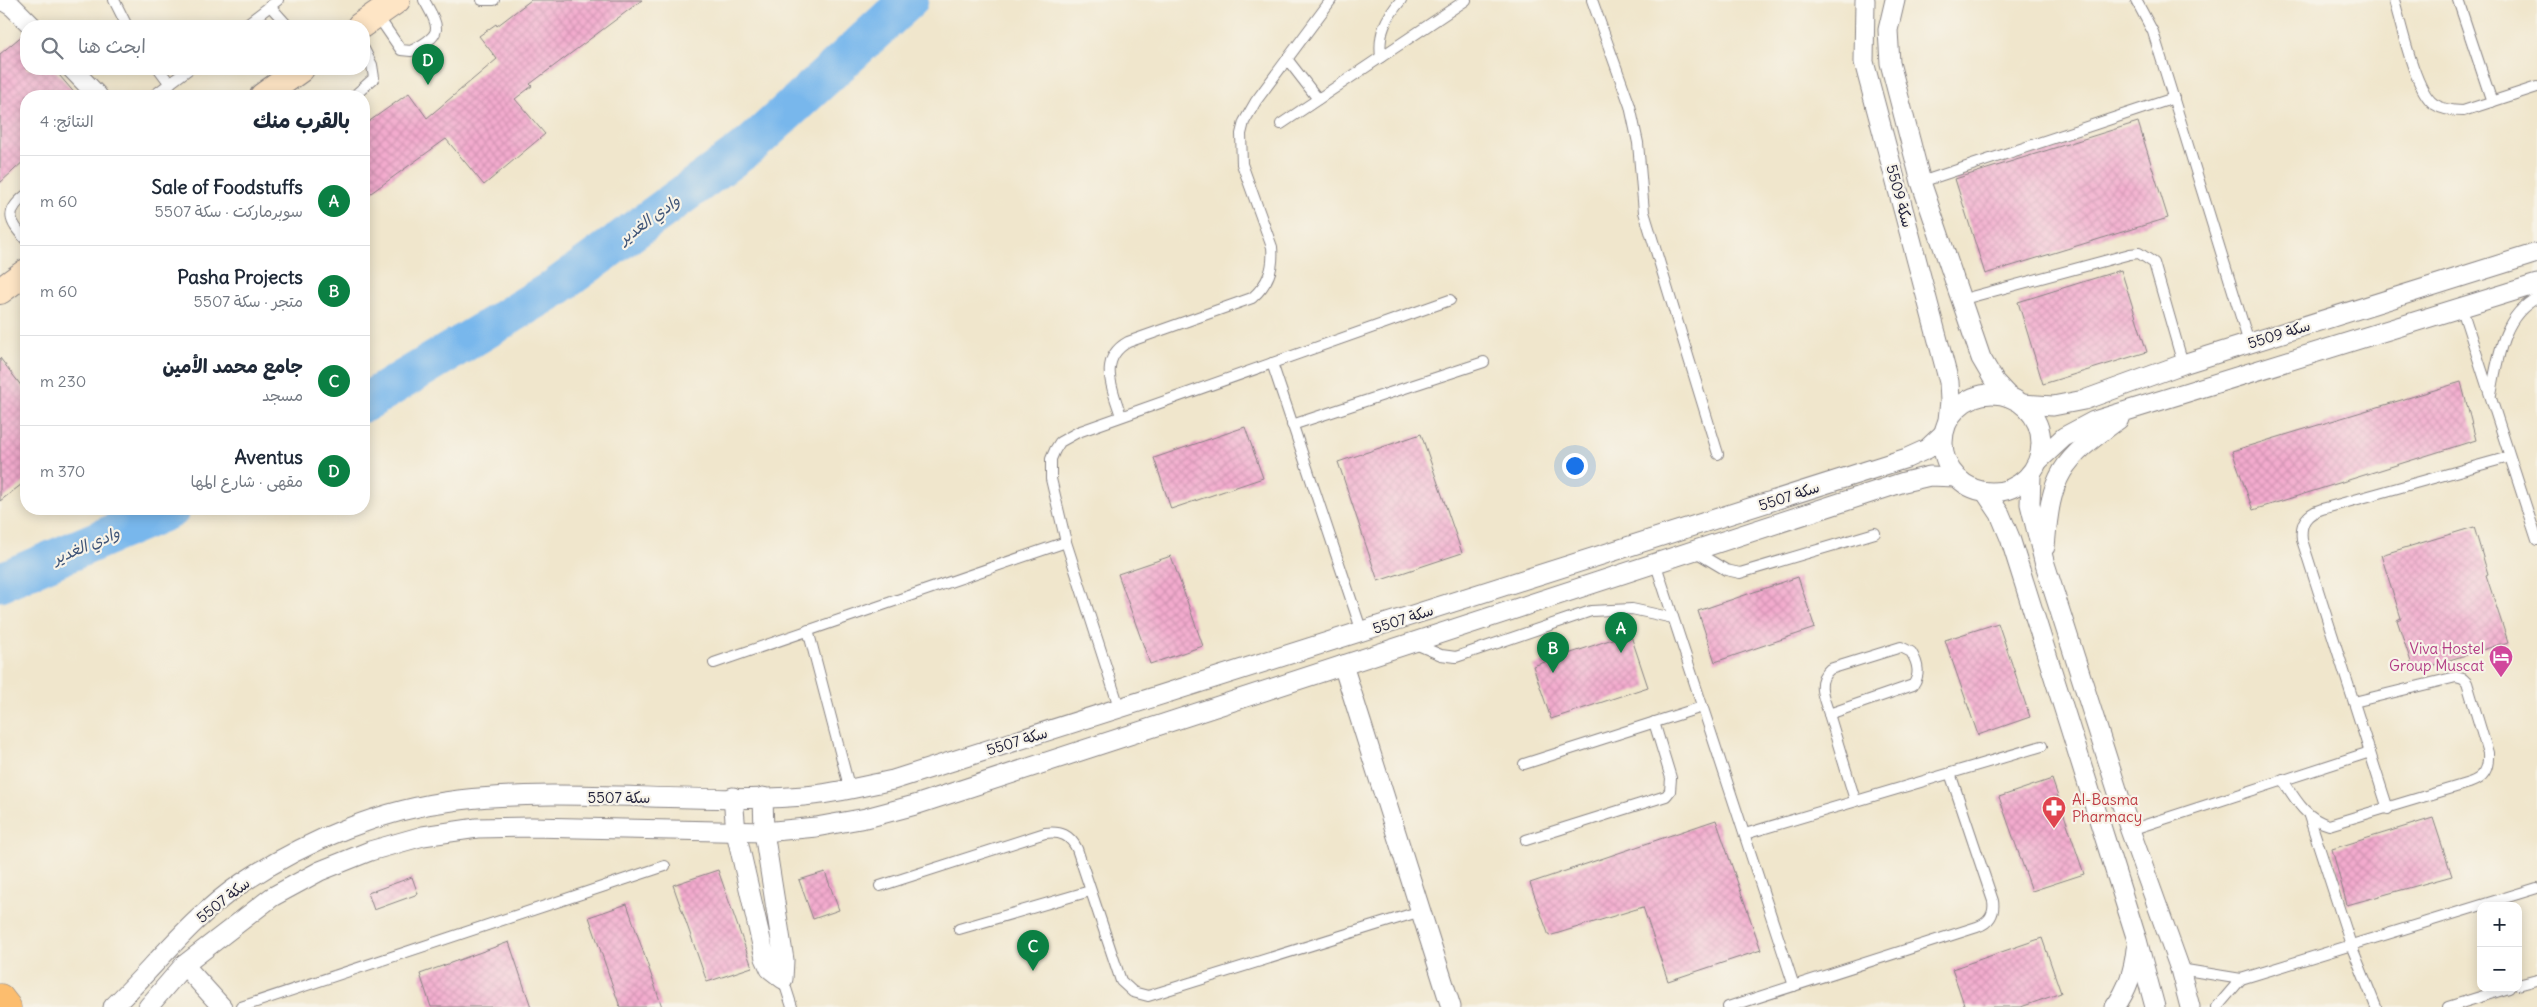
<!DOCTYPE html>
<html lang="ar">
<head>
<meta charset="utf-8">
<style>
	:root { --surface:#fff; --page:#f2f2f3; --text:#1f2937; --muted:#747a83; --line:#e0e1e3; --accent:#0b8043 }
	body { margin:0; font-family:Delius,"Playpen Sans Arabic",sans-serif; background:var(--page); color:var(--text); direction:rtl }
	.controls { position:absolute; right:15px; bottom:15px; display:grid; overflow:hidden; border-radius:10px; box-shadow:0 2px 12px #0003 }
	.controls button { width:45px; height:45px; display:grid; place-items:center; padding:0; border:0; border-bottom:1px solid var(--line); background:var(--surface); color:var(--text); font:25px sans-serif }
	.you { position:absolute; left:1574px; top:465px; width:18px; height:18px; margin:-12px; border:4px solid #fff; border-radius:50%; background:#1a73e8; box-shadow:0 0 0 8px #1a73e833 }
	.badge { display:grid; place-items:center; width:32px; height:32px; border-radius:50%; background:var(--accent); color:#fff; font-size:16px; font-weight:700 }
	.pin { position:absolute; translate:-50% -41px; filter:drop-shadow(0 1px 2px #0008) }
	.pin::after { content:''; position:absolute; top:26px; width:18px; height:15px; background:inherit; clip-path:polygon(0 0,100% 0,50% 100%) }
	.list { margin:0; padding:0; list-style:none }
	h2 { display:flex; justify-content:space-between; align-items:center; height:65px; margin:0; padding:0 20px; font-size:21px }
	h2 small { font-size:16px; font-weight:400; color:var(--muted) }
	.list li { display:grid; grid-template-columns:32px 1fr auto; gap:15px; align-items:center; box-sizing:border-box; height:90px; padding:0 20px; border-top:1px solid var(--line) }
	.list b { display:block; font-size:19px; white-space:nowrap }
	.list p { margin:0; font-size:16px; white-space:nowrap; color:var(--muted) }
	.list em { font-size:16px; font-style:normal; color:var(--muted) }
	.icon { flex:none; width:28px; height:28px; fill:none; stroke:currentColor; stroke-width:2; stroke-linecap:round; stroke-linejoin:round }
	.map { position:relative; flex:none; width:2537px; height:1007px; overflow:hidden; direction:ltr }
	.search { position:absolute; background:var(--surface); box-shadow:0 2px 12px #0003; left:20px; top:20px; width:350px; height:55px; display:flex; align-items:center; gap:12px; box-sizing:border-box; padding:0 18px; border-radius:20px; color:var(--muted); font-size:19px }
	.panel { position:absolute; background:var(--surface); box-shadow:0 2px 12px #0003; left:20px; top:90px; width:350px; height:425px; border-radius:20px; direction:rtl }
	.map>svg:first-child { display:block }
</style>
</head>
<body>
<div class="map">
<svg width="2537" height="1007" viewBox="0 0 2537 1007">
	<defs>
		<pattern id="building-cross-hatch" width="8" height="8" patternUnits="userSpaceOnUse" patternTransform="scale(1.25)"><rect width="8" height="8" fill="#f3abce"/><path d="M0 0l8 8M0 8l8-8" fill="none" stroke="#d093b2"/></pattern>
	</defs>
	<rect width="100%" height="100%" fill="#f7f3e8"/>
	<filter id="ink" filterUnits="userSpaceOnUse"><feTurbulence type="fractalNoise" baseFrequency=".02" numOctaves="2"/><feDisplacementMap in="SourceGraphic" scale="10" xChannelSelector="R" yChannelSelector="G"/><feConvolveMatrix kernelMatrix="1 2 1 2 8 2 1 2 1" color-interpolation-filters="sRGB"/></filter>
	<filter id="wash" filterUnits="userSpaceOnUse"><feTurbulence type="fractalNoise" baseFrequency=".0096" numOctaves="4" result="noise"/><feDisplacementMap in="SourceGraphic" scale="20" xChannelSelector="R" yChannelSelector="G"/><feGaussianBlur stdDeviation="1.12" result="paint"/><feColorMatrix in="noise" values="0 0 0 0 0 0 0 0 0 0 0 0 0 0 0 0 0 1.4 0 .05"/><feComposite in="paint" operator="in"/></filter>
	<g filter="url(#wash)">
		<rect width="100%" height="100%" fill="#f0e6cc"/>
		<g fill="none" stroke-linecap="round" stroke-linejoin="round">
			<g stroke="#78b7ec" stroke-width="39">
				<polyline points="364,403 555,288 751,145 909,0"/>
				<polyline points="0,582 171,509"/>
			</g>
		</g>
		<g id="blocks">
			<g fill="url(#building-cross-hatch)">
				<polygon points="531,0 642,0 530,84 532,86 515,99 545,134 484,185 446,139 364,198 364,125 409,93 427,118 497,59 479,36 496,24 497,26"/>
				<polygon points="24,34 26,35 26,69 54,69 77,96 26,96 26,159 0,183 0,54"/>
				<polygon points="2138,122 2168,218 1985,274 1955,179"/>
				<polygon points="2121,270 2147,352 2043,384 2018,302"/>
				<polygon points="0,358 26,392 26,481 0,501"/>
				<polygon points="2461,382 2476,440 2253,510 2232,451"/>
				<polygon points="1245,427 1263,478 1171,509 1154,458"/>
				<polygon points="1421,434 1462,553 1378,581 1338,462"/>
				<polygon points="2474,527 2488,574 2486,575 2508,642 2414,671 2397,620 2401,618 2381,555"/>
				<polygon points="1171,556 1203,646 1150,664 1118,574"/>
				<polygon points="1798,577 1815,628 1715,662 1698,611"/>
				<polygon points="1998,623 2030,717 1978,735 1945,640"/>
				<polygon points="1630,633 1648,687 1551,719 1533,666"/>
				<polygon points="2052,779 2084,874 2032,891 1999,797"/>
				<polygon points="2433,818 2452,876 2347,905 2332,849"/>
				<polygon points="1716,820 1761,950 1668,981 1643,907 1549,936 1530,883"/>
				<polygon points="718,870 752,967 707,982 673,885"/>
				<polygon points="825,872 839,910 813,919 799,880"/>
				<polygon points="412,877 418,894 374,910 368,893"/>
				<polygon points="627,904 662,1007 620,1007 589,917"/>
				<polygon points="2042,938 2061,993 2021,1007 1965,1007 1952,969"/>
				<polygon points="509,942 531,1007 431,1007 420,974"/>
			</g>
		</g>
	</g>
	<g filter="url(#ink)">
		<use href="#blocks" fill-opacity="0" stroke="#898484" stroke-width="1"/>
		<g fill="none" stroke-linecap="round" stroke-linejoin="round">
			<defs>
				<g id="lane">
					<polyline points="114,0 127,26"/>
					<polyline points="482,0 494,0"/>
					<polyline points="1592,0 1630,106 1638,143 1644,212 1718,454"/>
					<polyline points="2136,0 2153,32 2249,343"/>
					<path d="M2394,0C2401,24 2415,91 2434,104C2443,110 2453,111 2463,111L2537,87"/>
					<polyline points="2458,0 2492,102"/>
					<polyline points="270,6 288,26"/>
					<path d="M377,15L401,50L411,51C444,34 440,29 424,0"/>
					<polyline points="244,26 278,0"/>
					<path d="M1381,57C1378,33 1386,18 1401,0"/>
					<polyline points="1287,59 1318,99"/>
					<polyline points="159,69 170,84"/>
					<polyline points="153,96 189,69"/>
					<polyline points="354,96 374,78 372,65 364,49"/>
					<polyline points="1281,124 1466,0"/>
					<polyline points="1921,182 2174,98"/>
					<path d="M26,195C4,212 9,221 26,240"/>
					<polyline points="1960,300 2130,254 2139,253 2154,263 2183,364"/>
					<polyline points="2462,309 2537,540"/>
					<polyline points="1272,363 1362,632"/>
					<path d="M2491,394C2498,359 2502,316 2537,298"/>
					<path d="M1121,416C1113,390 1097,359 1128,342L1252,298C1268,284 1274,269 1272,247L1242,164L1241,134L1244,122L1256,101L1331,0"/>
					<polyline points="1292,425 1484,362"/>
					<polyline points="1694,551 1726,570 1740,573 1875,533"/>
					<polyline points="1656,565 1794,986"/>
					<polyline points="808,630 850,790"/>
					<polyline points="1413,643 1441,655 1456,657 1591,611 1632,609 1673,618"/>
					<path d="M1901,647L1911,652C1918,663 1921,674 1913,685L1829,714C1824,698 1815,682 1830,669Z"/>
					<polyline points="714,663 1066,542"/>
					<polyline points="1120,710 1066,542 1051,479 1051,459 1055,450 1060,442 1078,432 1450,300"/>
					<polyline points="1829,714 1855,800"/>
					<polyline points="1524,764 1702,707"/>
					<path d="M2283,780C2295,799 2306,819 2329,825L2469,783C2484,778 2489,769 2488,753L2467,683L2463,679L2456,677L2354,702"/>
					<path d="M2388,809L2302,540C2300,523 2306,514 2322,509L2509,457"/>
					<polyline points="2309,816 2351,945 2376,1007"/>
					<polyline points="2130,830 2370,752"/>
					<polyline points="1745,834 2042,746"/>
					<polyline points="1526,840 1666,796 1670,791 1671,778 1654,722"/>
					<path d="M880,886L1045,833C1061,831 1070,835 1077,849L1121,981L1133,992L1148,996L1421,911"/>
					<polyline points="959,929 1090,891"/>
					<polyline points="2180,969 2241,979 2537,888"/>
					<polyline points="783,979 792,1007"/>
					<polyline points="2518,985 2537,980"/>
					<polyline points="241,1007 665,866"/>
					<path d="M1728,1007L1977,927C1989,923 1995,914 1993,901L1950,773"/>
					<polyline points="2217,1007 2241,979"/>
					<polyline points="2448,1007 2509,988"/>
				</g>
				<g id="street">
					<polyline points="2,0 13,7 32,26"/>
					<polyline points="1865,0 1864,62 1949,382 1950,401 1948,420"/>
					<polyline points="1895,0 1888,30 1890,63 1921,182 1981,358 1995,382 2009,397"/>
					<polyline points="72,69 98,96"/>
					<circle cx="1992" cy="443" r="49"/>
					<polyline points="2022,404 2053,406 2084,400 2183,364 2537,253"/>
					<polyline points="2039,460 2064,437 2094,421 2537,284"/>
					<polyline points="2031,475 2030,504 2044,561 2130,830 2180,969 2190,1007"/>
					<polyline points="1986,493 2000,514 2010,538 2137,940 2155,1007"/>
					<path d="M2045,547C2051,473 2060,462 2119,419"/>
					<polyline points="1343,665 1451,1007"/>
					<polyline points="733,797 736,832 765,958 770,969 783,979 784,960 764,832 763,797"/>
					<polyline points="184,965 222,1007"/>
					<path d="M113,1007C156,965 192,917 242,883C307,840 382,809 459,800C574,787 690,805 804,796C834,794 864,786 893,780L1907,458L1927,449L1943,434"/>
					<path d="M148,1007L184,965L272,897L320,871L370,851L423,836L477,828L531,827L764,832L816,827L866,818L915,805C1244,695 1575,591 1904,482L1930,476L1956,477"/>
					<path d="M2115,1007C2128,989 2134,971 2136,949"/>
				</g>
				<g id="secondary">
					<polyline points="360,26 397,0"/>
					<polyline points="263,96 301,69"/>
					<polyline points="0,291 26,272"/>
				</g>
				<polyline id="primary" points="0,998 7,1007"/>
			</defs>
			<use href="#lane" stroke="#898484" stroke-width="12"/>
			<use href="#street" stroke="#898484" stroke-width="21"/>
			<use href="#secondary" stroke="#898484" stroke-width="28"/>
			<use href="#primary" stroke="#898484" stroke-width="29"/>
			<use href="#lane" stroke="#fff" stroke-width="10"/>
			<use href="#street" stroke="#fff" stroke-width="19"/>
			<use href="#secondary" stroke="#fee5c5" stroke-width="26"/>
			<use href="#primary" stroke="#fcbd6e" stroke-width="28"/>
		</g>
	</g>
	<defs>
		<symbol id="hotel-pin" viewBox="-11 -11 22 30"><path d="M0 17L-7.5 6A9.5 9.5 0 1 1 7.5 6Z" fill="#d1479c" stroke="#f7f3e8"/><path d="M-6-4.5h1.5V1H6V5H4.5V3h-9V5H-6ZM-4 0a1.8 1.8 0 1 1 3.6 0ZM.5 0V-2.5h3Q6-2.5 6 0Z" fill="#fff"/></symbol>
		<symbol id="pharmacy-pin" viewBox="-11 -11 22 30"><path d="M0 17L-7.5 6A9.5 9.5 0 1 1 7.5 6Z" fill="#e0444e" stroke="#f7f3e8"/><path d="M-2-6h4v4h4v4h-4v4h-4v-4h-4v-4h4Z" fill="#fff"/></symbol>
	</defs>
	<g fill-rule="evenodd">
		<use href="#hotel-pin" x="2487" y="643" width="28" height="38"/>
		<use href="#pharmacy-pin" x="2040" y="794" width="28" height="38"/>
	</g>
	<g text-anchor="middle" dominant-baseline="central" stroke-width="4.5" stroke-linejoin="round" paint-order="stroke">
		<g font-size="15" fill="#22223b" stroke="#f7f3e8">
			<text transform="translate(1900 196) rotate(75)">سكة 5509</text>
			<text transform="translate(2279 334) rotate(-17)">سكة 5509</text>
			<text transform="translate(1789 496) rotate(-18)">سكة 5507</text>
			<text transform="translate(1403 619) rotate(-18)">سكة 5507</text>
			<text transform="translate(1017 741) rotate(-17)">سكة 5507</text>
			<text x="619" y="797">سكة 5507</text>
			<text transform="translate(223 900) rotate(-38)">سكة 5507</text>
		</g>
		<g font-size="15" fill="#b23c85" stroke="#f7f3e8" text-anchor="end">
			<text x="2484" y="648">Viva Hostel<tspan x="2484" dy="17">Group Muscat</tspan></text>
		</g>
		<g font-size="15" fill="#be3a42" stroke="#f7f3e8" text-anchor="start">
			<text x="2072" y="799">Al-Basma<tspan x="2072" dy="17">Pharmacy</tspan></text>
		</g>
		<g font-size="16" font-style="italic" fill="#405679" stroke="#f7f3e8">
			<text transform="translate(649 219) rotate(-36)">وادي الغدير</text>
			<text transform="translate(86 545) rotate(-23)">وادي الغدير</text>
		</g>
	</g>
</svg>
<div class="controls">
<button>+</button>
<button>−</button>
</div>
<div class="you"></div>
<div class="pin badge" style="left:1621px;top:653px">A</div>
<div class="pin badge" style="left:1553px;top:673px">B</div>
<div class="pin badge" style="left:1033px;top:971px">C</div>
<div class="pin badge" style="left:428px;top:85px">D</div>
<div class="search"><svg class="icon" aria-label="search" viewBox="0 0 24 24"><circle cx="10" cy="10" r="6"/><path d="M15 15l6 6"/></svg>ابحث هنا</div>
<section class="panel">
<h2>بالقرب منك<small>النتائج: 4</small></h2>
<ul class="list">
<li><span class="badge">A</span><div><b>Sale of Foodstuffs</b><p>سوبرماركت · سكة 5507</p></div><em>60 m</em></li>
<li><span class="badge">B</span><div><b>Pasha Projects</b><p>متجر · سكة 5507</p></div><em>60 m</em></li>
<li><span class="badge">C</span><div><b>جامع محمد الأمين</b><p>مسجد</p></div><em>230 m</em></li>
<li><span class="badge">D</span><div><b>Aventus</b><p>مقهى · شارع المها</p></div><em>370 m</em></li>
</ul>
</section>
</div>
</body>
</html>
